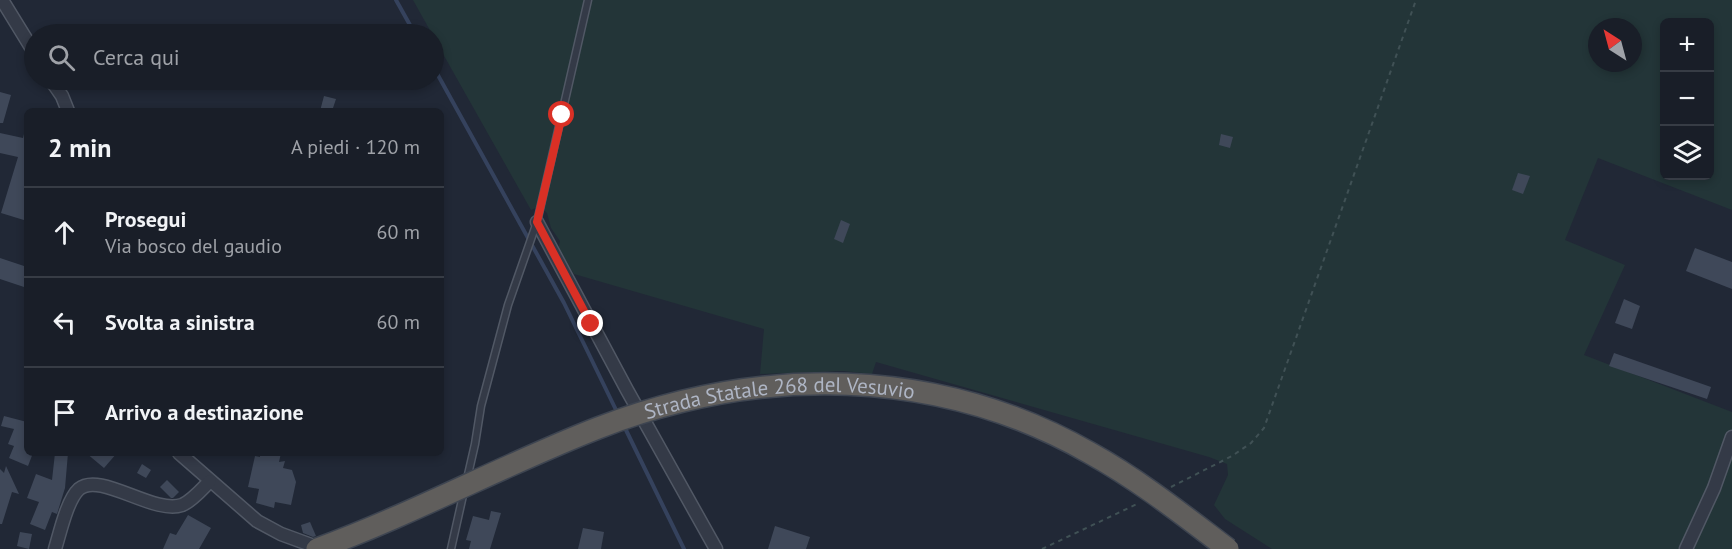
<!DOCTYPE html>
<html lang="it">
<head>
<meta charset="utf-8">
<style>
	:root { --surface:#191e28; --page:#262b34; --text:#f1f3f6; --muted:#9fa2a8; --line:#373c45 }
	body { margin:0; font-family:"PT Sans",sans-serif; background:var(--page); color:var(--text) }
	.controls { position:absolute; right:18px; top:18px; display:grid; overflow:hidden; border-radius:9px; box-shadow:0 3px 9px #0003 }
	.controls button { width:54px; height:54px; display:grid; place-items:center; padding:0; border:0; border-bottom:2px solid var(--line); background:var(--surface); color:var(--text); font:30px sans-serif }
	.compass { position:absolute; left:1588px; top:18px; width:54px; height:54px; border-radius:50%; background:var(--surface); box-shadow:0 3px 9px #0003; rotate:324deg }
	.stop { position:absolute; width:18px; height:18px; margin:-14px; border:4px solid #d93025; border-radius:50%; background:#fff }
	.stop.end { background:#d93025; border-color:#fff; box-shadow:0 2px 6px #0008 }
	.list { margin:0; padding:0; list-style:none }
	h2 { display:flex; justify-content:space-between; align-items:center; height:78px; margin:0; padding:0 24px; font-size:26px }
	h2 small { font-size:20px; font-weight:400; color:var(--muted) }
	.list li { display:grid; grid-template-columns:39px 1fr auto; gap:18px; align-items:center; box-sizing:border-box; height:90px; padding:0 24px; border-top:2px solid var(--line) }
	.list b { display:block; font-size:22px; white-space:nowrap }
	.list p { margin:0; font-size:20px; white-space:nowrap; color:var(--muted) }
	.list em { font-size:20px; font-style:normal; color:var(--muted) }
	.icon { flex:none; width:33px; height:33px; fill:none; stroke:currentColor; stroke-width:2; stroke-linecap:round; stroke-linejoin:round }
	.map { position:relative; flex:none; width:1732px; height:549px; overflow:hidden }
	.search { position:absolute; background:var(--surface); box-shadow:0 3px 9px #0003; left:24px; top:24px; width:420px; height:66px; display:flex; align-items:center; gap:15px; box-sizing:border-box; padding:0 21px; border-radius:33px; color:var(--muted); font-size:22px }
	.panel { position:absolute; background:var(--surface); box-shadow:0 3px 9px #0003; left:24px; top:108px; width:420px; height:348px; border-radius:9px }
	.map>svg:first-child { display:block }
</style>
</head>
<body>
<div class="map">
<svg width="1732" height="549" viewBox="0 0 1732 549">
	<rect width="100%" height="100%" fill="#212836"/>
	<path fill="#233538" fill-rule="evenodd" d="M413,0H1732V210L1598,158L1565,240L1625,265L1584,355L1732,412V549H1272L1225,519L1214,505L1228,475L1227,464L1209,457L876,362L872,374L843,371L760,374L764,329L574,274L558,250L560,241L551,228L547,213L540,206L531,210L434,38V34H432ZM1664,22H1710V176H1664ZM1597,27H1633V63H1597Z"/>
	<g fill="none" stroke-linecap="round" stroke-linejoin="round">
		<g stroke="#35425d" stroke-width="4">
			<polyline points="396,0 415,34"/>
			<polyline points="434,68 564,303 618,414"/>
			<polyline points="624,426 684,549"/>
		</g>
	</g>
	<g fill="#3f4859">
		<polygon points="0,92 11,95 3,123 0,123"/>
		<polygon points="324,96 336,99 332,111 320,111"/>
		<polygon points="0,133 23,138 24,134 27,134 27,221 1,213 18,157 0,153"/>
		<polygon points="1221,134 1233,137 1230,148 1219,145"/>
		<polygon points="1518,173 1530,176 1523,194 1512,190"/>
		<polygon points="841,220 850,224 843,243 834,239"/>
		<polygon points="1695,248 1732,262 1732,289 1686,271"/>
		<polygon points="0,258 27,267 27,288 0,279"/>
		<polygon points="1624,299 1640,306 1632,329 1615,323"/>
		<polygon points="1614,353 1711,387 1707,399 1609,366"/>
		<polygon points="4,416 27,422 27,453 33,453 28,466 9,458 14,446 8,444 14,429 1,426"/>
		<polygon points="55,453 68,453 65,488 57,514 52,512 45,530 30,524 39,502 27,498 36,474 52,480"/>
		<polygon points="86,453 117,453 104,468"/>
		<polygon points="260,453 281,453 279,462 285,461 283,468 292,470 296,482 291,505 275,502 274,508 256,503 259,489 248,487 255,456 260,457"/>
		<polygon points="142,464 151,470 146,478 137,473"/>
		<polygon points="6,466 19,494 12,492 2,524 0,524 0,469 4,473"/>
		<polygon points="167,480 179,492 173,498 171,498 160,487"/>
		<polygon points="491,511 501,513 490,549 469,549 471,541 466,540 473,516 489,520"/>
		<polygon points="188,515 211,528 199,549 163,549 170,533 176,535"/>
		<polygon points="310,522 316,536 313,537 303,533 301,525"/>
		<polygon points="775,526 810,537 806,549 768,549"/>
		<polygon points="583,528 604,532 601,549 578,549"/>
		<polygon points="20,532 32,534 29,549 17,546"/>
	</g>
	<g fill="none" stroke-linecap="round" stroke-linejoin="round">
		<defs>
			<g id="service">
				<polyline points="467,479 475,444 481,406 508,305 537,222 588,0"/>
				<polyline points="451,549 464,491"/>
			</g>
			<g id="minor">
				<polyline points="2,0 34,52"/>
				<polyline points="51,80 62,96 68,111"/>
				<polyline points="537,222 627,390 716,549"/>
				<polyline points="179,453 257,521 281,534 322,549"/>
				<path d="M55,549C60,533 67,500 79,489C100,471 154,515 182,505C192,501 202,489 210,481"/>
				<polyline points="1686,549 1714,488 1732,437"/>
			</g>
		</defs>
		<use href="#service" stroke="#515865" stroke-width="9"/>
		<use href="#minor" stroke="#515865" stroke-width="15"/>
		<g stroke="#405155" stroke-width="2" stroke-dasharray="4.5 4.5" stroke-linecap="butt">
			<polyline points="1171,487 1232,456 1251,443 1264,428 1416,0"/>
			<polyline points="1042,549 1137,504"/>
		</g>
		<use href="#service" stroke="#343a47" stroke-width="6"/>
		<use href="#minor" stroke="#343a47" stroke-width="12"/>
		<defs>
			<g id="trunk-bridge">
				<path id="s1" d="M317,549C413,514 503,465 598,428C760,365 937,366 1090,453C1139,480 1183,515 1228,549"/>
			</g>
		</defs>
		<use href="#trunk-bridge" stroke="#3e4551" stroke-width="24" stroke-linecap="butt"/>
		<use href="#trunk-bridge" stroke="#605e5c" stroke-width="21"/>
	</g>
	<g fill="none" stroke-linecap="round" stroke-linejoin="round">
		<polyline stroke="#d93025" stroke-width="8" points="562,115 537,222 591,324"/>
	</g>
	<g text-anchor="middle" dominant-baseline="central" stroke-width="6" stroke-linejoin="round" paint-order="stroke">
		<g font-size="21" fill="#aeb5c4" stroke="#19202b">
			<text stroke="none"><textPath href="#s1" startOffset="492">Strada Statale 268 del Vesuvio</textPath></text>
		</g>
	</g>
</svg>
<div class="controls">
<button>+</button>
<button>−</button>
<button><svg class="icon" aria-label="layers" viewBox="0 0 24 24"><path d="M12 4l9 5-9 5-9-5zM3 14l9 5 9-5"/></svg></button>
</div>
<svg class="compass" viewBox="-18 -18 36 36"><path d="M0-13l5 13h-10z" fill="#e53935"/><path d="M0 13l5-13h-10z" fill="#9fa2a8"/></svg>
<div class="stop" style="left:562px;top:115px"></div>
<div class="stop end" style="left:591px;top:324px"></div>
<div class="search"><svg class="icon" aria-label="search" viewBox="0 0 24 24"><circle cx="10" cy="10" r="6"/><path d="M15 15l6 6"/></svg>Cerca qui</div>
<section class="panel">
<h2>2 min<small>A piedi · 120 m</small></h2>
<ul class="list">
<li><svg class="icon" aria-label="ahead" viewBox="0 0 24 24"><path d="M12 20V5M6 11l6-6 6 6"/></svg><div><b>Prosegui</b><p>Via bosco del gaudio</p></div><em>60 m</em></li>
<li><svg class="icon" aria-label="left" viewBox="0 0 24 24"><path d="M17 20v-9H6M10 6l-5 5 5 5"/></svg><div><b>Svolta a sinistra</b></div><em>60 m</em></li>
<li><svg class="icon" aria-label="arrive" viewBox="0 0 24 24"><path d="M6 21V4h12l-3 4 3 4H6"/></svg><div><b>Arrivo a destinazione</b></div></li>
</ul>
</section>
</div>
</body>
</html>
